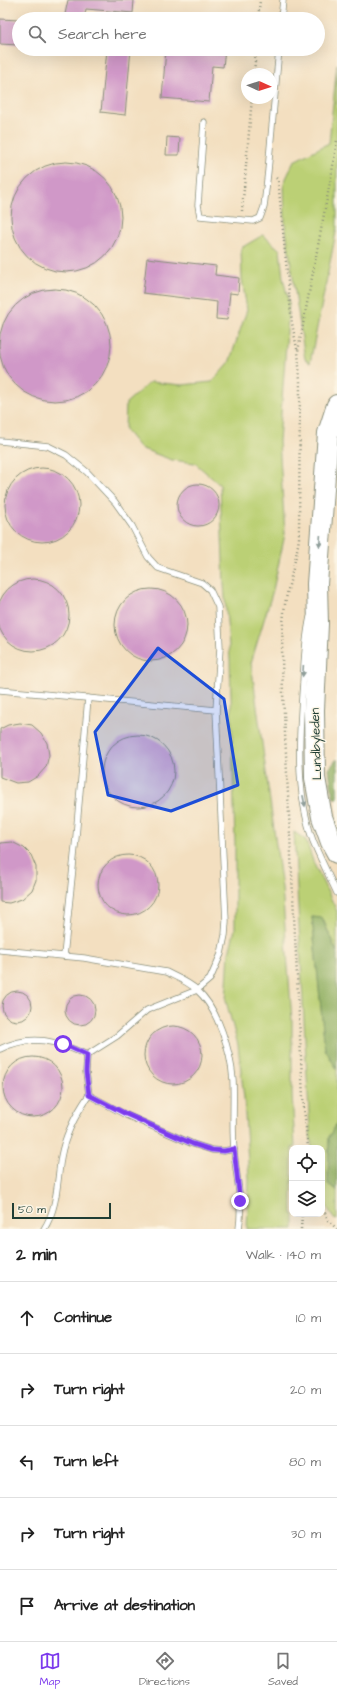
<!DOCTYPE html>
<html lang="en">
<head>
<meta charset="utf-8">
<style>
	:root { --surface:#fff; --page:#f6f6f6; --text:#222; --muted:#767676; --line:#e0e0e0; --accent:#7c3aed }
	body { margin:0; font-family:"Architects Daughter",sans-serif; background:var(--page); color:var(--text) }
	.controls { position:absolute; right:12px; bottom:12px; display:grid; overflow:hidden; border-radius:8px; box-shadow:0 4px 16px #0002 }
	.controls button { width:36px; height:36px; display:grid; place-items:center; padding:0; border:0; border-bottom:1px solid var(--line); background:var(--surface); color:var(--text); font:20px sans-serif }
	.compass { position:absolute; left:241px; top:68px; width:36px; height:36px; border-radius:50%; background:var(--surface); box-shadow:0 4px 16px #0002; rotate:93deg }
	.scale { position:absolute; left:12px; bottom:10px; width:99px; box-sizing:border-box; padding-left:4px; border:2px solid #1f3d34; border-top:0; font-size:11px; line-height:14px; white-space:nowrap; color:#1f3d34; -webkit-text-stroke:3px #fcf5e5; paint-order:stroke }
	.stop { position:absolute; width:12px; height:12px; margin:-9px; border:3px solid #7c3aed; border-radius:50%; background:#fff }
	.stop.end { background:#7c3aed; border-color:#fff; box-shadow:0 1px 4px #0008 }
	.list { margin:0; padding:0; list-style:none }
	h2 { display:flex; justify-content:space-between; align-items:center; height:52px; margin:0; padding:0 16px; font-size:17px }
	h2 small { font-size:13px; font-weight:400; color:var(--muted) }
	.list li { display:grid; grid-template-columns:26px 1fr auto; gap:12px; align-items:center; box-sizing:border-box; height:72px; padding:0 16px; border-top:1px solid var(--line) }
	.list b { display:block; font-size:15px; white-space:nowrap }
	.list em { font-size:13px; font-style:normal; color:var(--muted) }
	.icon { flex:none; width:22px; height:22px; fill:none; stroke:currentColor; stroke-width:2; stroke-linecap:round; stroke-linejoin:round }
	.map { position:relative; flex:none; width:337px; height:1229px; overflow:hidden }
	.search { position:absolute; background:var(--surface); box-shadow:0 4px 16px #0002; left:12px; right:12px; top:12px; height:44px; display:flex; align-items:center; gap:10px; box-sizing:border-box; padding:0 14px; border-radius:22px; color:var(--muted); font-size:15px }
	.sheet { height:412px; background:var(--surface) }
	nav { display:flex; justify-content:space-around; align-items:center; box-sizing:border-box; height:56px; border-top:1px solid var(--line); background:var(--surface); font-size:11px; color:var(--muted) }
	nav a { display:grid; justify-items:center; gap:2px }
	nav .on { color:var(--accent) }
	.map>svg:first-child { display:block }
</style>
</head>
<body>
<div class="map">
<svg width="337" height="1229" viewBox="0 0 337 1229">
	<rect width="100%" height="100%" fill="#fcf5e5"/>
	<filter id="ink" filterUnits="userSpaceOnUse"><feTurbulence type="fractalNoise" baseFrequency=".025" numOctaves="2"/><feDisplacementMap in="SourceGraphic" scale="8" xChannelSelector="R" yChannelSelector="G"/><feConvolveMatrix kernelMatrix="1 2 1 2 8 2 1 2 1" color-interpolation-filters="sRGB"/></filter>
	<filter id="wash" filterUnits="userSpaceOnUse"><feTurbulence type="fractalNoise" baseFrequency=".012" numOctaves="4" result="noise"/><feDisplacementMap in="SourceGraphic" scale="16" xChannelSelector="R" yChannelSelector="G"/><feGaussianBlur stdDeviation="0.9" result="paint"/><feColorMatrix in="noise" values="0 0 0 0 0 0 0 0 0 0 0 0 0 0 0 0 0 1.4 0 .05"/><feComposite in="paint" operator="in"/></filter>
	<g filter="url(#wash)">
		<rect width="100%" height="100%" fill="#f3dfc0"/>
		<g fill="#bbd074" stroke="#6d8654">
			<polygon points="337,64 337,227 310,363 305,359 285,224 284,183 294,161 329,143"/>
			<polygon points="263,235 280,250 283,278 289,303 279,441 285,534 273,590 251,663 282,888 292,1020 292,1093 295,1148 292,1148 292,1214 294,1214 294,1229 247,1229 249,1179 244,1098 238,1045 226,1001 229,953 235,929 235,845 230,659 224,585 220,485 195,463 172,460 140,448 125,430 126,403 150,382 182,385 212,382 229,363 247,310 242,279 241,248"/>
			<polygon points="294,832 306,840 314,864 337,911 337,953 323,919 312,917 325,1049 337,1069 337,1123 329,1137 328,1184 337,1190 337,1220 334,1219 326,1205 322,1193 322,1148 312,1148 310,1132"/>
		</g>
		<g fill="#94b266" stroke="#5a784d">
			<polygon points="337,759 337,799 333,797 329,769"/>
			<polygon points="312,917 322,918 337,953 337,1069 325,1049"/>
			<polygon points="337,1123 337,1190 328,1184 329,1137"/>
		</g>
		<g id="blocks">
			<g fill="#d098c8">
				<polygon points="68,0 134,0 133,13 86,9 84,19 64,19"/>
				<polygon points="0,19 19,20 19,45 0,44"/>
				<polygon points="107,49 131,49 125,115 101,112"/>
				<polygon points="166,49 225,49 223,67 212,66 209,102 162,98"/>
				<polygon points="167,137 180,138 179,155 166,155"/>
				<circle cx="66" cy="217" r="55"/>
				<polygon points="147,258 216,266 215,275 239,278 238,294 230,293 227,320 216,319 217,302 143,293"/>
				<circle cx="55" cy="345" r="56"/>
				<circle cx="42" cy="505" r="37"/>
				<circle cx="198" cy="505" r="21"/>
				<circle cx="33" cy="615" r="36"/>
				<circle cx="151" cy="625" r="36"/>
				<polygon points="20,723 32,725 41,733 47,743 49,755 46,767 38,776 28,782 16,783 0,777 0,729 8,725"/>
				<circle cx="138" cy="771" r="36"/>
				<polygon points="12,842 24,848 31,855 36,867 36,880 32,890 22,899 9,903 0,902 0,843"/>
				<circle cx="128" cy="885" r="30"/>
				<circle cx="17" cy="1006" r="15"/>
				<circle cx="80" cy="1010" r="15"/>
				<circle cx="173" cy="1055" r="29"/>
				<circle cx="33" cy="1087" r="30"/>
			</g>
		</g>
	</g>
	<g filter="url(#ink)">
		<use href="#blocks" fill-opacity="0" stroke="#898e7a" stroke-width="1"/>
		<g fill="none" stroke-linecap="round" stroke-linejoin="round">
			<defs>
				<g id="lane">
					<polyline points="281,19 283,0"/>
					<polyline points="204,122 198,205 200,216 253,221 260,218 264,207 268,171 279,49"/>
					<polyline points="0,441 48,446 66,455 87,472 115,502 132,526 148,557 158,568 202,583 210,590 218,607 220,648 216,710"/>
					<path d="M310,617C305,639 304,661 303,683C299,735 295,791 313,841C320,858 329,876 337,893"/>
					<path d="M0,690L216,710L226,921L225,935L221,954L210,979L197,990L147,1010L117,1036L87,1055L86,1072L89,1095C76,1114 65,1134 61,1157C57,1181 58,1207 44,1229"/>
					<path d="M0,950L84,958L166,972C176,977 189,982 197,990C218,1008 231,1053 233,1080C234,1103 232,1127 234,1150C236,1177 243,1202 239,1229"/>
					<polyline points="64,956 76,837 88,698"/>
					<path d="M0,1049C33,1033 56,1041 87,1055"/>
					<polyline points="89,1095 126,1115 193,1144 212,1150 224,1151 234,1149"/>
				</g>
				<polyline id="highway" points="337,405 328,433 323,503 317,584 318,624 314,710 315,778 322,817 331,842 337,853"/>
			</defs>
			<use href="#lane" stroke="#898e7a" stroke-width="7"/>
			<use href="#highway" stroke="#898e7a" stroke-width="22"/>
			<g stroke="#898e7a" stroke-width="2.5" stroke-dasharray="1 3" stroke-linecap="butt">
				<polyline points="258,19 260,0"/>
				<polyline points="254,74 256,49"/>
				<polyline points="276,178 278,180 292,323 297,349"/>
				<polyline points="242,211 252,98"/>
				<path d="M308,1148L303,1098L283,693C282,663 281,634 285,604C289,582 296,561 299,538L300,382L298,351L332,172L337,140"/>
				<polyline points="322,1205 328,1220 337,1229"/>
				<polyline points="301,1229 302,1214"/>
			</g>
			<use href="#lane" stroke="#fff" stroke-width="5.5"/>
			<use href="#highway" stroke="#fff" stroke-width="20"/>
		</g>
		<defs><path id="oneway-solid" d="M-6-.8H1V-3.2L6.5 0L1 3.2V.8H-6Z"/></defs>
		<g fill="#8f9e9a">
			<use href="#oneway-solid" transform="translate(320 541) rotate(94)"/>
			<use href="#oneway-solid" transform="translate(303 671) rotate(94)"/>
			<use href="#oneway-solid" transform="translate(304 801) rotate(79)"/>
		</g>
	</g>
	<g fill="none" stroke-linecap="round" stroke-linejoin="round" filter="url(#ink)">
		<polyline stroke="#7c3aed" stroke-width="5" points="63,1044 87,1055 86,1072 89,1095 126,1114 193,1144 212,1150 224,1151 234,1149 240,1201"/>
	</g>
	<path fill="#1d4ed8" fill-opacity="0.2" stroke="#1d4ed8" stroke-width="3" stroke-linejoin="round" d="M158,648L224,699L238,785L171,811L108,795L95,732Z"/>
	<g text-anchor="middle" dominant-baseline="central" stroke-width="3" stroke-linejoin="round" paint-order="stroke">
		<g font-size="13" fill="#1f3d34" stroke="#fcf5e5">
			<text transform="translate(316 744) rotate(-92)">Lundbyleden</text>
		</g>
	</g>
</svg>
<div class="controls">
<button><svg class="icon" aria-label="locate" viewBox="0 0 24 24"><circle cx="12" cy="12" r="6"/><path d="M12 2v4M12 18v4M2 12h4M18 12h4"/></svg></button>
<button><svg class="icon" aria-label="layers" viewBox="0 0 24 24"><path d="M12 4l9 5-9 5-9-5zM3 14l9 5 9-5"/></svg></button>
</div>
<svg class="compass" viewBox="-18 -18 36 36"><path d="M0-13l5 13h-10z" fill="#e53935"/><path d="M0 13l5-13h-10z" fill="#767676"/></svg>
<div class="scale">50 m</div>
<div class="stop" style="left:63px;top:1044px"></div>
<div class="stop end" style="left:240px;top:1201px"></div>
<div class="search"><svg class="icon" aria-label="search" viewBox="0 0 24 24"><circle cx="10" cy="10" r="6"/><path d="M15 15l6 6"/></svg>Search here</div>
</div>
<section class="sheet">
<h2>2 min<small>Walk · 140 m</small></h2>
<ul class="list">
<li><svg class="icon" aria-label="ahead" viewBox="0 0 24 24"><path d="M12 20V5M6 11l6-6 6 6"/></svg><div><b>Continue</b></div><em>10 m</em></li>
<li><svg class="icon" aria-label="right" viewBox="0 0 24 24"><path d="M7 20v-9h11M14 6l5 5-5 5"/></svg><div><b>Turn right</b></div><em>20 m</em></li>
<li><svg class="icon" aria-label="left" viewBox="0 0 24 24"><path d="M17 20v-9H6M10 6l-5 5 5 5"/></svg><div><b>Turn left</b></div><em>80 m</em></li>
<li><svg class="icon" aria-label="right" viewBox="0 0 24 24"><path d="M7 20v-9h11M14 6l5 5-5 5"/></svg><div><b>Turn right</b></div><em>30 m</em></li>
<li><svg class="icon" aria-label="arrive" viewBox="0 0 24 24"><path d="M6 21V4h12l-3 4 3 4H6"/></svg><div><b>Arrive at destination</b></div></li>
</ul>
</section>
<nav>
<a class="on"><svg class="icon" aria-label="map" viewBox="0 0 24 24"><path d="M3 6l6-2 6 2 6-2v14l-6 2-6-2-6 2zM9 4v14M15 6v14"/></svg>Map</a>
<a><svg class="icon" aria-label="directions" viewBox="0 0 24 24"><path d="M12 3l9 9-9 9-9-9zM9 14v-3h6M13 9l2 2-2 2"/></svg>Directions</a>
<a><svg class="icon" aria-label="saved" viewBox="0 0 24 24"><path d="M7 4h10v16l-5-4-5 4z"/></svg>Saved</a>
</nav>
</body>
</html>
